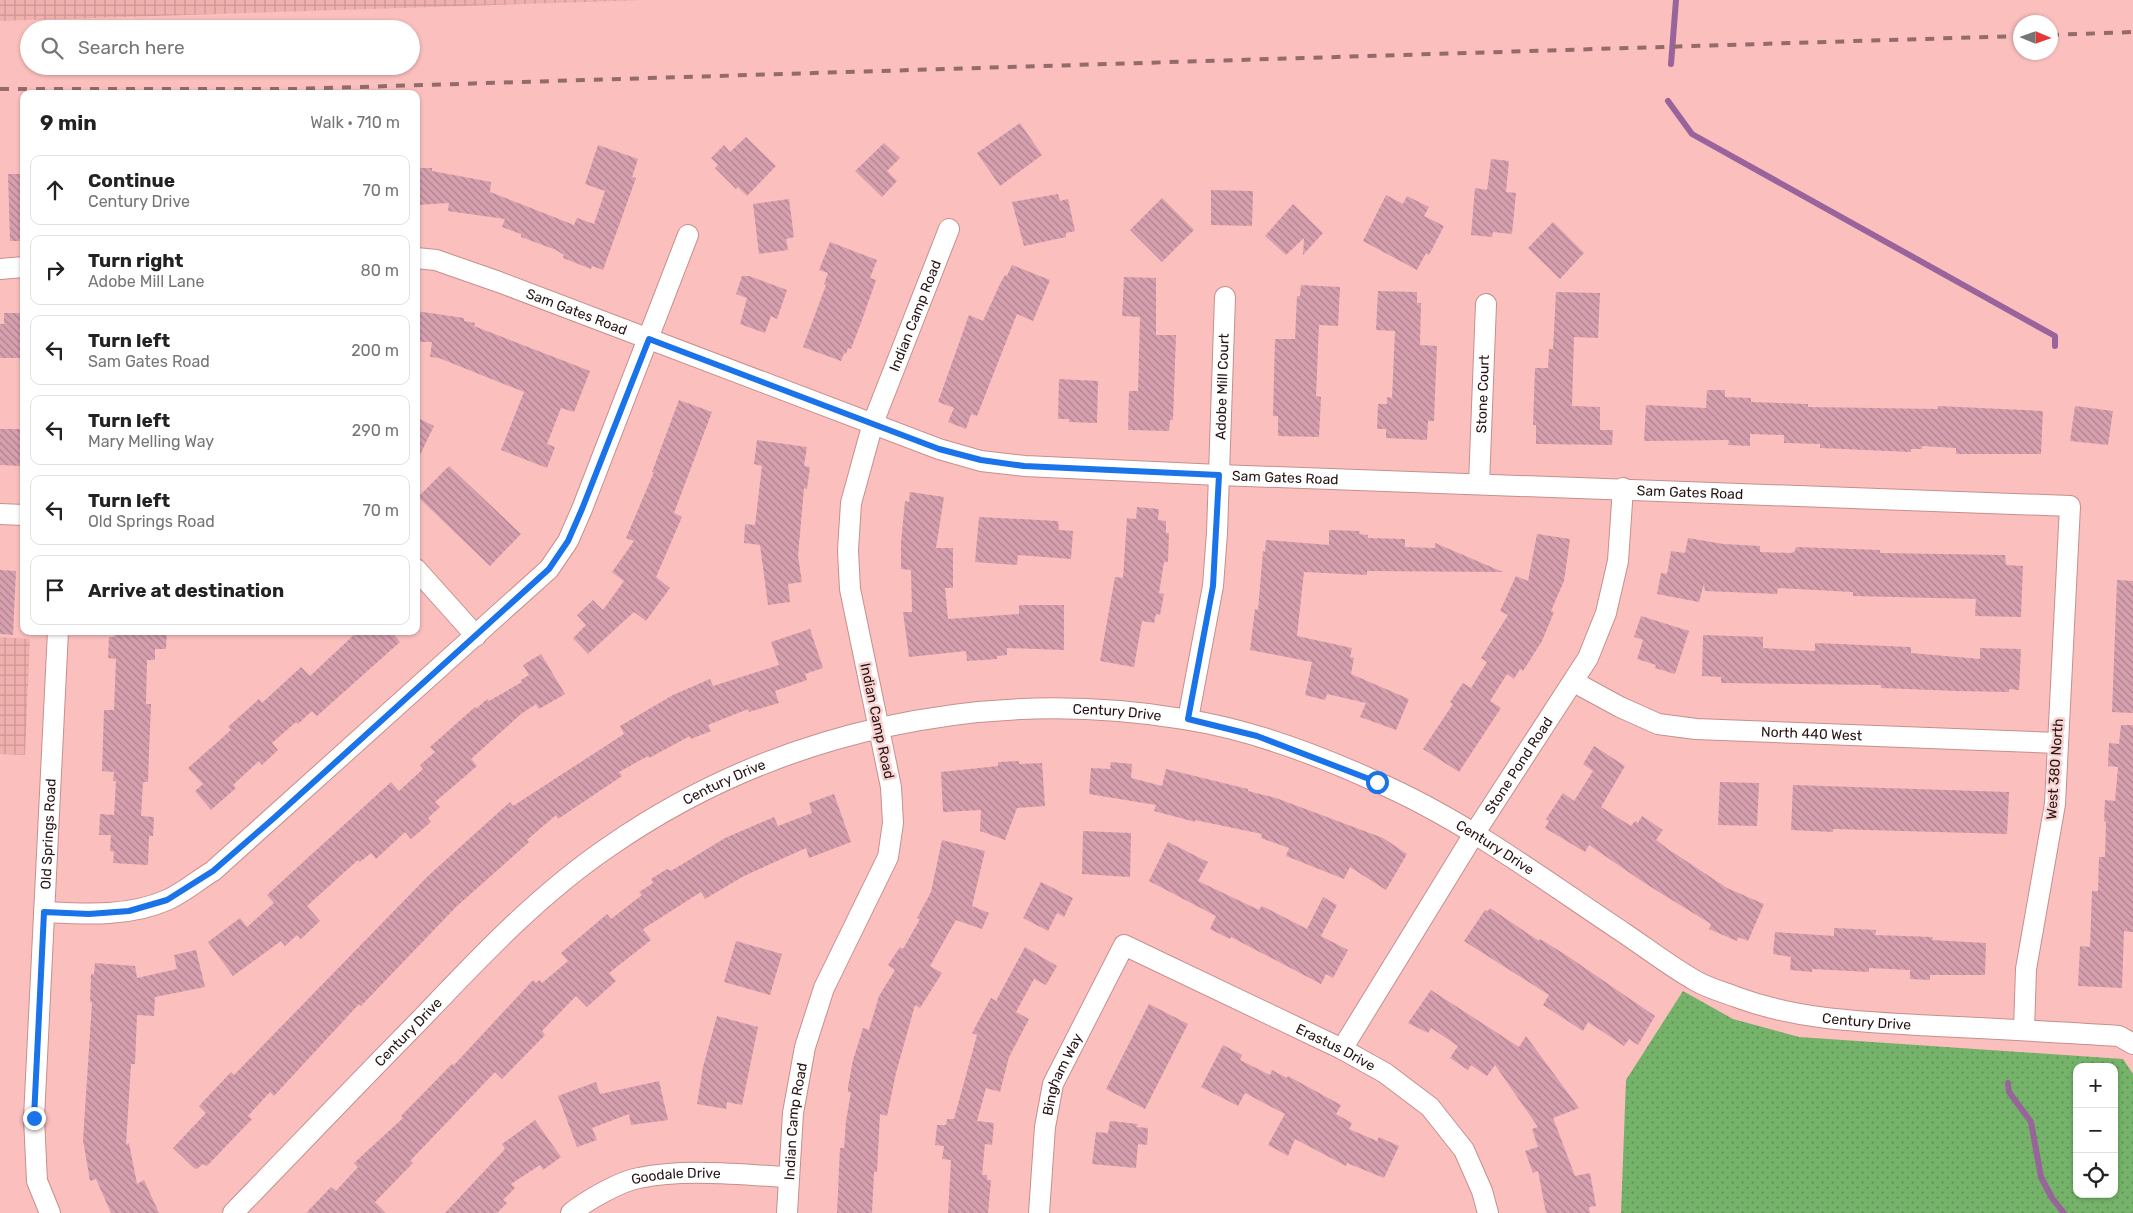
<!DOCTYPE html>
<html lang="en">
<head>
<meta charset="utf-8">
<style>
	:root { --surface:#fff; --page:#f2f2f2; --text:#222; --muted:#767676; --line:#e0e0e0 }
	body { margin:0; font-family:Rubik,sans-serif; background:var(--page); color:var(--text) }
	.controls { position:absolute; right:15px; bottom:15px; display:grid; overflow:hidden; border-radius:10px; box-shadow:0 1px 4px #0004 }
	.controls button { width:45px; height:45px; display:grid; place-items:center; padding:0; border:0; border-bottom:1px solid var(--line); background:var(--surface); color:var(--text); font:25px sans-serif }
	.compass { position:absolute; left:2013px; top:15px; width:45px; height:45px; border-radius:50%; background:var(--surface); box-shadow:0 1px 4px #0004; rotate:92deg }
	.stop { position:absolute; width:15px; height:15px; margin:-11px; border:4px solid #1a73e8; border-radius:50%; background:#fff }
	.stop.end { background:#1a73e8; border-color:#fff; box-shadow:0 1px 5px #0008 }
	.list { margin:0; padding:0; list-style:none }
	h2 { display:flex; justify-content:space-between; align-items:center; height:65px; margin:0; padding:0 20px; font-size:21px }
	h2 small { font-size:16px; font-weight:400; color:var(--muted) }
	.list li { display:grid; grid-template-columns:32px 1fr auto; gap:15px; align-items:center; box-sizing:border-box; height:70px; margin:0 10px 10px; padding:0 10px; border:1px solid var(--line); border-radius:10px }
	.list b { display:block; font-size:19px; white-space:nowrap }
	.list p { margin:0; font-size:16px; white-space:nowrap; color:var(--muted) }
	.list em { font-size:16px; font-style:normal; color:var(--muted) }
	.icon { flex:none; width:28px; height:28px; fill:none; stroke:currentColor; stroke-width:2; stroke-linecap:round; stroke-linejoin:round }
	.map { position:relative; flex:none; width:2133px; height:1213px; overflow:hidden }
	.search { position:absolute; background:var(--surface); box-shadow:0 1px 4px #0004; left:20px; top:20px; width:400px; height:55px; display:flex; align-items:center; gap:12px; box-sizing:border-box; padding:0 18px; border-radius:28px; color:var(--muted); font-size:19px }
	.panel { position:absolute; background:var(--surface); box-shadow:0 1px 4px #0004; left:20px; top:90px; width:400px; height:545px; border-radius:10px }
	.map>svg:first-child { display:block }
</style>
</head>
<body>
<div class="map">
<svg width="2133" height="1213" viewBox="0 0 2133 1213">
	<defs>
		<pattern id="industrial-grid" width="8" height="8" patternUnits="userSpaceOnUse" patternTransform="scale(1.25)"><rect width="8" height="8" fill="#f0b0ae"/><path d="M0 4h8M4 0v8" fill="none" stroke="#ce9695"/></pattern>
		<pattern id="park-dots" width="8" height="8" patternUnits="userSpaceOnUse" patternTransform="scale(1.25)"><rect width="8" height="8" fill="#74b369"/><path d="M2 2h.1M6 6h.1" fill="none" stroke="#5f9055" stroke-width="1.8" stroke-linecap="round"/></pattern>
		<pattern id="building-back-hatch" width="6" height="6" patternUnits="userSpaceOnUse" patternTransform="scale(1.25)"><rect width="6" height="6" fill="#d7a0af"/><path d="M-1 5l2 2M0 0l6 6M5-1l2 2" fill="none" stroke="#ae818d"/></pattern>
	</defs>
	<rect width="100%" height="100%" fill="#fbc0be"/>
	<g fill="url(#industrial-grid)">
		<polygon points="0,0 646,0 0,21"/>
		<polygon points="0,637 30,639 25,755 0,754"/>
	</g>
	<path fill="url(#park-dots)" fill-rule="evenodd" d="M1683,991L1733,1019L1799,1037L2123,1059L2133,1074V1213H1621L1626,1080ZM2077,1067H2114V1194H2077Z"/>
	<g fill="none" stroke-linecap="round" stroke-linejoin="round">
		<g stroke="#98649b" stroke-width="6">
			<polyline points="1671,64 1676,0"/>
			<polyline points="1668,101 1692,134 2055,336 2055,346"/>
			<polyline points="2008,1083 2009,1092 2031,1122 2041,1177 2052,1198 2064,1213"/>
		</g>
	</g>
	<g fill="url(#building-back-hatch)">
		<polygon points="1020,123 1042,155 1000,186 977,153"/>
		<polygon points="746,137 776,166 747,196 738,187 736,189 715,168 718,165 711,158 724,145 730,152"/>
		<polygon points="884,143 900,158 887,171 897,181 882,197 855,171"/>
		<polygon points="598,145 638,159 632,177 636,178 603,270 592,266 591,269 563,258 564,255 556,250 521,237 521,234 502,227 505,219 448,211 449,203 416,205 416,168 432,168 432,171 491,182 490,192 574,225 577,218 594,224 605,191 585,184"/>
		<polygon points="1491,159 1509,161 1506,192 1516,193 1512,234 1493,232 1492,237 1471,235 1475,188 1487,190"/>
		<polygon points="8,174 24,174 24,241 10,241"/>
		<polygon points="1211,190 1253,191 1252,226 1211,225"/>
		<polygon points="1058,194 1060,201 1068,199 1075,231 1066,233 1066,237 1024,246 1012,202"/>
		<polygon points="1386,195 1403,204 1407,196 1429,207 1424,216 1444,226 1429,255 1426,253 1417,270 1363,241"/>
		<polygon points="1162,198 1194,230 1162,262 1130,230"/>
		<polygon points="789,199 794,237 786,239 788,250 759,254 753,204"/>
		<polygon points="1293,204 1323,233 1303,255 1304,238 1286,255 1265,236"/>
		<polygon points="1553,222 1584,253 1560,279 1528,248"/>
		<polygon points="830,242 877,260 870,278 876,280 862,320 851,349 848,348 846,354 844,353 841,361 803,347 826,285 824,284 828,273 819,270"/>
		<polygon points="1012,265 1050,280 1033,321 1017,314 977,416 971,414 966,429 948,422 954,408 938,402 969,315 983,321 1000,284 1005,275 1007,276"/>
		<polygon points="742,276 749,276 787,290 777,319 771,316 765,333 740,324 747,298 736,294"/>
		<polygon points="1124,277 1156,278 1156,335 1176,335 1173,420 1170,420 1169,431 1128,430 1129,391 1138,391 1140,317 1122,316"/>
		<polygon points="1301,285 1340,287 1338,326 1319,325 1316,396 1321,397 1319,437 1278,436 1278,416 1273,416 1275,339 1295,339 1297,296 1300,296"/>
		<polygon points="1378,291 1417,292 1417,303 1421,303 1420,345 1437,346 1434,421 1428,421 1427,440 1386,438 1386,429 1377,429 1378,404 1387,404 1387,397 1392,398 1395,331 1376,330"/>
		<polygon points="1556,292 1600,293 1598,338 1574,337 1572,406 1600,407 1600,430 1613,430 1612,445 1536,444 1536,425 1533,425 1535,368 1548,368 1549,349 1553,349"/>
		<polygon points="416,311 464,318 464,321 475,323 474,326 590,371 574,412 561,408 547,444 555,447 547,468 501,450 524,392 439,358 430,357 432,342 416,342"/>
		<polygon points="4,313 24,313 24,358 0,358 0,324 4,324"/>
		<polygon points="1059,379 1098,381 1097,423 1069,422 1069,419 1058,419"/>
		<polygon points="1707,390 1725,390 1725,397 1751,398 1751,402 1808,404 1808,407 1938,409 1938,406 2043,411 2041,454 1956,454 1956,448 1922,446 1922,449 1911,449 1911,452 1820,448 1820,444 1784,443 1784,435 1750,434 1750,446 1728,445 1729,440 1644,441 1646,405 1706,408"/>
		<polygon points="679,400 712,412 674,513 682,517 656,577 670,588 646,621 634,612 588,654 573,638 586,625 577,615 593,600 603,610 624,581 612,572 634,541 626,538 654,472 652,472"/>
		<polygon points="2075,406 2113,411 2108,445 2070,441"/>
		<polygon points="416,417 434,426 416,463"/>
		<polygon points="0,429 22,429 20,466 0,465"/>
		<polygon points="757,440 807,447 804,466 810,467 807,489 804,488 798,556 802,582 788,584 790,602 768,605 760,545 744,543 745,524 755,525 762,466 754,464"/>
		<polygon points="449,466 521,534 490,566 418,497"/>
		<polygon points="910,492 944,497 936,548 953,548 953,588 945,588 948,619 1019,614 1019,605 1064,605 1064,650 1007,648 1007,655 997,656 997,659 967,661 966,651 909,657 903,612 912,612 911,570 901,569 901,543 905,501 909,502"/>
		<polygon points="1137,507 1159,509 1158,520 1166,521 1166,533 1169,533 1168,562 1164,562 1159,593 1164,594 1160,615 1156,614 1154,623 1142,621 1134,667 1100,661 1115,577 1123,578 1127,518 1136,519"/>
		<polygon points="979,517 1058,521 1059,530 1073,531 1071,559 1018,555 1017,565 975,562"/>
		<polygon points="1329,530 1360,531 1359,534 1368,535 1368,538 1405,539 1405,547 1435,548 1435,543 1503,572 1367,571 1367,575 1304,572 1297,636 1352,648 1350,657 1354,658 1351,674 1409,699 1396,730 1360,717 1366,703 1327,694 1325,700 1305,695 1312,662 1250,650 1255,609 1258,610 1263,551 1265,552 1266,540 1329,545"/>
		<polygon points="1537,534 1570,539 1564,581 1551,611 1554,612 1542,641 1523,671 1520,669 1514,679 1507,674 1490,701 1501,708 1459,772 1423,749 1453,704 1450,702 1463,683 1471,688 1487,662 1481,658 1508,615 1500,611 1516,576 1528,581"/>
		<polygon points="1688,538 1723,544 1760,546 1760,552 1791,553 1795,551 1796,547 1880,550 1880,553 2005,555 2006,565 2023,566 2021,617 1975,616 1976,599 1853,596 1853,592 1778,588 1777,594 1705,591 1704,584 1699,602 1657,594 1661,573 1667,574 1671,551 1685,553"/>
		<polygon points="0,570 16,571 13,635 0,634"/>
		<polygon points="2117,580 2133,581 2133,713 2112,712"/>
		<polygon points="1641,616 1689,631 1675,674 1655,668 1656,665 1637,659 1643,640 1634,637"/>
		<polygon points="810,629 823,668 805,674 807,680 775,691 779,703 749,712 748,709 708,725 711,731 691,739 690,736 649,758 648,756 619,772 622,776 558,819 556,815 527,840 529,842 456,907 361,1006 359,1004 274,1096 270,1092 248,1116 252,1119 207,1166 203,1164 197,1169 194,1168 173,1148 206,1113 199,1106 231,1072 234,1075 428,876 510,802 513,806 624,734 620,726 673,695 710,679 713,686 779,665 771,642"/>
		<polygon points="115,631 167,631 166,649 155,649 155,660 147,660 146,704 151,704 149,753 148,782 143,782 141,816 154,817 153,836 149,836 148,865 113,863 114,852 110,851 111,835 99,835 100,814 114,815 116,781 113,781 114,772 102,771 104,710 114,710 116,659 108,658 109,637 114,637"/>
		<polygon points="358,631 391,631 400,642 317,716 312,711 298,724 296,722 272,743 278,750 262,765 259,761 233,785 236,788 211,810 195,791 203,784 188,768 231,730 228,727 259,699 262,703 301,667 310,676"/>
		<polygon points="1703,635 1763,637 1763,648 1815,651 1815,643 1911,647 1911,653 1980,659 1980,648 2021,649 2019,690 2009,689 2009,692 1957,691 1881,688 1881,685 1721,683 1721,677 1702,676"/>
		<polygon points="541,654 565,694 539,709 536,704 521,714 471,759 477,766 435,802 440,807 428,818 431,822 411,839 405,832 376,859 371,853 360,862 358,860 307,906 320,921 301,939 297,935 285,946 281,941 233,976 208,942 240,918 247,927 274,903 267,895 391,782 399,791 423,769 420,765 435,752 430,747 475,707 476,709 487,699 489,701 522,682 521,680 529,675 523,665"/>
		<polygon points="2121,725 2133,725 2133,932 2124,931 2122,988 2078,986 2080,946 2090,947 2092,891 2098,891 2099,857 2105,857 2106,822 2104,821 2105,800 2115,801 2118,767 2108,766 2109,743 2119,744"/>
		<polygon points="1594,746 1625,766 1601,807 1631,826 1635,821 1638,823 1642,816 1663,830 1656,840 1668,849 1727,888 1764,904 1748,941 1738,937 1737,941 1709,929 1711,924 1646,884 1589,845 1585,852 1545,828 1549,821 1546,819 1563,793 1574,801 1593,771 1583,764"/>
		<polygon points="1019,761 1019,764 1042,763 1045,806 1017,808 1005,840 980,831 981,810 943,812 941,772 998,766 998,762"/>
		<polygon points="1111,762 1132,764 1131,778 1162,786 1166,769 1248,789 1248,791 1276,798 1383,838 1407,854 1386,890 1350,867 1344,879 1286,856 1289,848 1261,838 1262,834 1195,820 1195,822 1154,811 1156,805 1089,794 1091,768 1110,769"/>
		<polygon points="1720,782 1759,783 1757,826 1718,825"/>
		<polygon points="1793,785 2009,792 2007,834 1833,829 1833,832 1791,830"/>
		<polygon points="834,794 851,842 809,858 806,848 744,876 705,899 701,892 643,929 651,940 609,973 616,981 587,1007 576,996 542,1031 545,1035 502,1079 495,1072 410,1161 413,1163 375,1202 386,1213 306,1213 331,1187 336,1191 358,1167 354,1163 403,1118 401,1116 452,1064 454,1065 533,980 536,983 539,980 542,983 568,961 561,953 607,914 611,919 642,895 639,892 653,883 651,879 667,869 671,871 725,838 774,817 778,826 812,813 809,803"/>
		<polygon points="1083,831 1131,833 1130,877 1082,874"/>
		<polygon points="942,840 985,851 972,906 989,913 982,929 956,920 930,966 942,973 920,1008 915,1005 896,1073 887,1116 880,1114 877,1172 874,1172 872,1213 837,1213 840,1148 844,1148 846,1121 851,1092 848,1092 848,1087 853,1060 863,1028 869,1030 879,996 895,970 888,965 900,947 903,949 920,919 917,918 931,892"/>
		<polygon points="1168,842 1208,862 1198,881 1259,910 1262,906 1307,929 1323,897 1337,905 1321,936 1348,950 1333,978 1326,974 1321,984 1231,937 1230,939 1210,929 1216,916 1149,881"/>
		<polygon points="1041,882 1073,898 1064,917 1057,913 1048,931 1023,918"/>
		<polygon points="1490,908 1539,941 1540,939 1566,955 1655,1016 1638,1045 1629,1039 1624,1046 1588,1022 1583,1031 1543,1005 1549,995 1464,941 1485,910 1488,911"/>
		<polygon points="1834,928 1876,930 1875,935 1933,937 1932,940 1986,943 1985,975 1930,975 1930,980 1910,979 1910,970 1869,968 1869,972 1812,969 1812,972 1790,970 1791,957 1773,954 1775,932 1834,936"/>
		<polygon points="736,941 782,954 770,995 724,982"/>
		<polygon points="1025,947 1057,966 1046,985 1034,979 1016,1012 1029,1019 1009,1057 1000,1092 986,1088 977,1121 994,1123 992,1145 985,1144 982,1175 987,1175 987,1180 991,1180 988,1213 948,1213 951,1160 942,1159 944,1146 935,1145 937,1125 946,1125 947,1119 954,1119 977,1035 972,1033 991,998 996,1001"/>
		<polygon points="196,950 205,987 155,997 154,1016 137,1015 135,1064 131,1064 126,1145 129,1143 137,1184 144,1180 159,1213 111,1213 96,1179 90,1181 83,1140 92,1002 90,1002 91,974 94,974 95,963 135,966 137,978 177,969 174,955"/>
		<polygon points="1431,990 1519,1047 1526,1036 1579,1108 1553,1118 1575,1176 1590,1173 1596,1206 1589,1207 1590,1213 1546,1213 1538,1171 1533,1173 1525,1151 1538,1147 1532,1129 1538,1127 1495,1065 1487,1076 1471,1065 1468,1070 1450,1058 1458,1046 1431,1028 1428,1033 1408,1023"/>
		<polygon points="1149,1004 1188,1024 1145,1109 1106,1089"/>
		<polygon points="717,1016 758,1027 742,1105 727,1102 726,1109 697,1104 703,1067"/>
		<polygon points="1223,1045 1242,1055 1240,1060 1270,1075 1272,1070 1287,1078 1288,1076 1341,1105 1336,1114 1352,1123 1349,1129 1377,1141 1379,1137 1399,1146 1384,1178 1347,1163 1346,1166 1295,1139 1288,1156 1268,1145 1285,1114 1245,1093 1238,1106 1201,1087"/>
		<polygon points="659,1081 668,1120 631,1125 629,1114 592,1128 597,1140 577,1147 558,1096 596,1082 600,1094"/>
		<polygon points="535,1120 561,1157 543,1170 540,1165 511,1184 515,1188 503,1200 507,1203 497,1213 445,1213 505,1149 502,1144"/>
		<polygon points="1110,1121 1138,1124 1136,1127 1148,1128 1147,1145 1138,1144 1136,1168 1092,1164 1096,1132 1108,1133"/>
	</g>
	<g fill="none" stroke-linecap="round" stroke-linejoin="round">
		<defs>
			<g id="minor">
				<path id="s1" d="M416,258L436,260L499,282L939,449L981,461L1025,466L1219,475L2070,506L2055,804L2026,969L2024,1030"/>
				<polyline points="0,269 24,267"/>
				<path id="s2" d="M1479,484L1486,304"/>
				<polyline points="0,514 24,515"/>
				<polyline points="416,569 476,636"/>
				<path id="s3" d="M1574,682L1620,707L1658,724L1696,729L2058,743"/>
				<path id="s4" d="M1188,719L1213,586L1217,533L1225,297"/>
				<path d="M44,912C85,914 129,917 167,900C183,893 198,880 213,871L549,569L568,541L582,509L688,235"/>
				<path id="s5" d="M1342,1049L1474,834L1588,658L1606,613L1618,561L1623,488"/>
				<path id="s6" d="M50,1213L37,1181L34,1118L58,631"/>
				<path id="s7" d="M233,1213C295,1149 357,1084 420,1020C479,958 539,894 610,846C776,731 984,686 1183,719C1249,729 1316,754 1377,782C1466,821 1544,880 1624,933C1648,949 1671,967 1696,981C1708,988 1723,992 1736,997C1801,1021 1868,1022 1937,1026C1998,1029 2059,1032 2119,1036L2133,1044"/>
				<path id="s8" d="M571,1213C586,1201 620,1181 639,1178C687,1168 740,1175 789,1177"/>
				<path id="s9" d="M787,1213L793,1113L805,1047L824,988L888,857L893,823L891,787L850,589L848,550L851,503L873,423L949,229"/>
				<path id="s10" d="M1039,1213L1045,1127L1053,1084L1124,945L1342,1049L1385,1073L1430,1107L1464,1150L1482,1191L1488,1213"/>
			</g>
		</defs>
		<use href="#minor" stroke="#c68f8d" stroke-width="22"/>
		<use href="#minor" stroke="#fff" stroke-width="20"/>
		<g stroke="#936b6a" stroke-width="4" stroke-dasharray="9 9" stroke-linecap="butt">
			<polyline points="2050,35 2133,32"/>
			<polyline points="0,89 293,89 2020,36"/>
		</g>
	</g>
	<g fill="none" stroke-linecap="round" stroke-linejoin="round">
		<polyline stroke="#1a73e8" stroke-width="6" points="34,1118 44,912 89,914 129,911 167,900 213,871 274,818 549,569 568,541 582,509 649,339 939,449 981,460 1024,466 1219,475 1213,586 1188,719 1257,736 1377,782"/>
	</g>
	<g text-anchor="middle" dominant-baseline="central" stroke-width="5" stroke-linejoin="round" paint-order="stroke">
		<g font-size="14" fill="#281414" stroke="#f8d4d3">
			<text stroke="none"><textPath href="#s1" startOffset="170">Sam Gates Road</textPath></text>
			<text stroke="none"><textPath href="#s9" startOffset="932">Indian Camp Road</textPath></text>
			<text stroke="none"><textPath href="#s4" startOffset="335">Adobe Mill Court</textPath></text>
			<text stroke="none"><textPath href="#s2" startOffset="90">Stone Court</textPath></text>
			<text stroke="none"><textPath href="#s1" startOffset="906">Sam Gates Road</textPath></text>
			<text stroke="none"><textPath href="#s1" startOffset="1311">Sam Gates Road</textPath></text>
			<text stroke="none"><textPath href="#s7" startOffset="1062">Century Drive</textPath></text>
			<text transform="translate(877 721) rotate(78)">Indian Camp Road</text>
			<text stroke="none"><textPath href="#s3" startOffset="248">North 440 West</textPath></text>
			<text stroke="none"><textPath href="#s5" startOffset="334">Stone Pond Road</textPath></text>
			<text transform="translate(2055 769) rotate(-86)">West 380 North</text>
			<text stroke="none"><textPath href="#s7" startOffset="658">Century Drive</textPath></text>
			<text stroke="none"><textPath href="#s6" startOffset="382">Old Springs Road</textPath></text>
			<text stroke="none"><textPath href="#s7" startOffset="1468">Century Drive</textPath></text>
			<text stroke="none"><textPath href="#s7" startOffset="1886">Century Drive</textPath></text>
			<text stroke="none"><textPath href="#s7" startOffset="252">Century Drive</textPath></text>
			<text stroke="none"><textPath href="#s10" startOffset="521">Erastus Drive</textPath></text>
			<text stroke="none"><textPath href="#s10" startOffset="142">Bingham Way</textPath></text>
			<text stroke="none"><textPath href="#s9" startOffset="92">Indian Camp Road</textPath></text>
			<text stroke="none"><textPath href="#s8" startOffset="114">Goodale Drive</textPath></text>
		</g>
	</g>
</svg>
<div class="controls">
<button>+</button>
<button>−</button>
<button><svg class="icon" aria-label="locate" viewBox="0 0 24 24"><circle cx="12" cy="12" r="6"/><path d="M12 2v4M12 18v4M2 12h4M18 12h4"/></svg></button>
</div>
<svg class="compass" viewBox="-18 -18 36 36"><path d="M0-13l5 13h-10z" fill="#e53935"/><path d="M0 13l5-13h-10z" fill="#767676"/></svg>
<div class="stop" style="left:1377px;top:782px"></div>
<div class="stop end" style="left:34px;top:1118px"></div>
<div class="search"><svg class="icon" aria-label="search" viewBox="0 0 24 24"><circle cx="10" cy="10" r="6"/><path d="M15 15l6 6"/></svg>Search here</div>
<section class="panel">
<h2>9 min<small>Walk · 710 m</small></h2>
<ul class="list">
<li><svg class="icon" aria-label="ahead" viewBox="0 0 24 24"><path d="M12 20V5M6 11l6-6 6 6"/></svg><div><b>Continue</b><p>Century Drive</p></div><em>70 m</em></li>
<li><svg class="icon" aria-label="right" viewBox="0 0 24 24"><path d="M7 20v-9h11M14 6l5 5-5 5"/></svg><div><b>Turn right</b><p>Adobe Mill Lane</p></div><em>80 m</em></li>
<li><svg class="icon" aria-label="left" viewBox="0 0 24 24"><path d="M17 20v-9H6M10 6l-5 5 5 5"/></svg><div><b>Turn left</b><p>Sam Gates Road</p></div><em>200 m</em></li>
<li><svg class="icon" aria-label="left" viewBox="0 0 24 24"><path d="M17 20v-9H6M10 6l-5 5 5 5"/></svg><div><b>Turn left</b><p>Mary Melling Way</p></div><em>290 m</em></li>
<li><svg class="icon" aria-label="left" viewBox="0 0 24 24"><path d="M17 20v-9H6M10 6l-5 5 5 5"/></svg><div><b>Turn left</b><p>Old Springs Road</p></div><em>70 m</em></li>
<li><svg class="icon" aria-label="arrive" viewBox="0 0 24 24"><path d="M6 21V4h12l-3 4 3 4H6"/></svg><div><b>Arrive at destination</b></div></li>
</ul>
</section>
</div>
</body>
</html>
